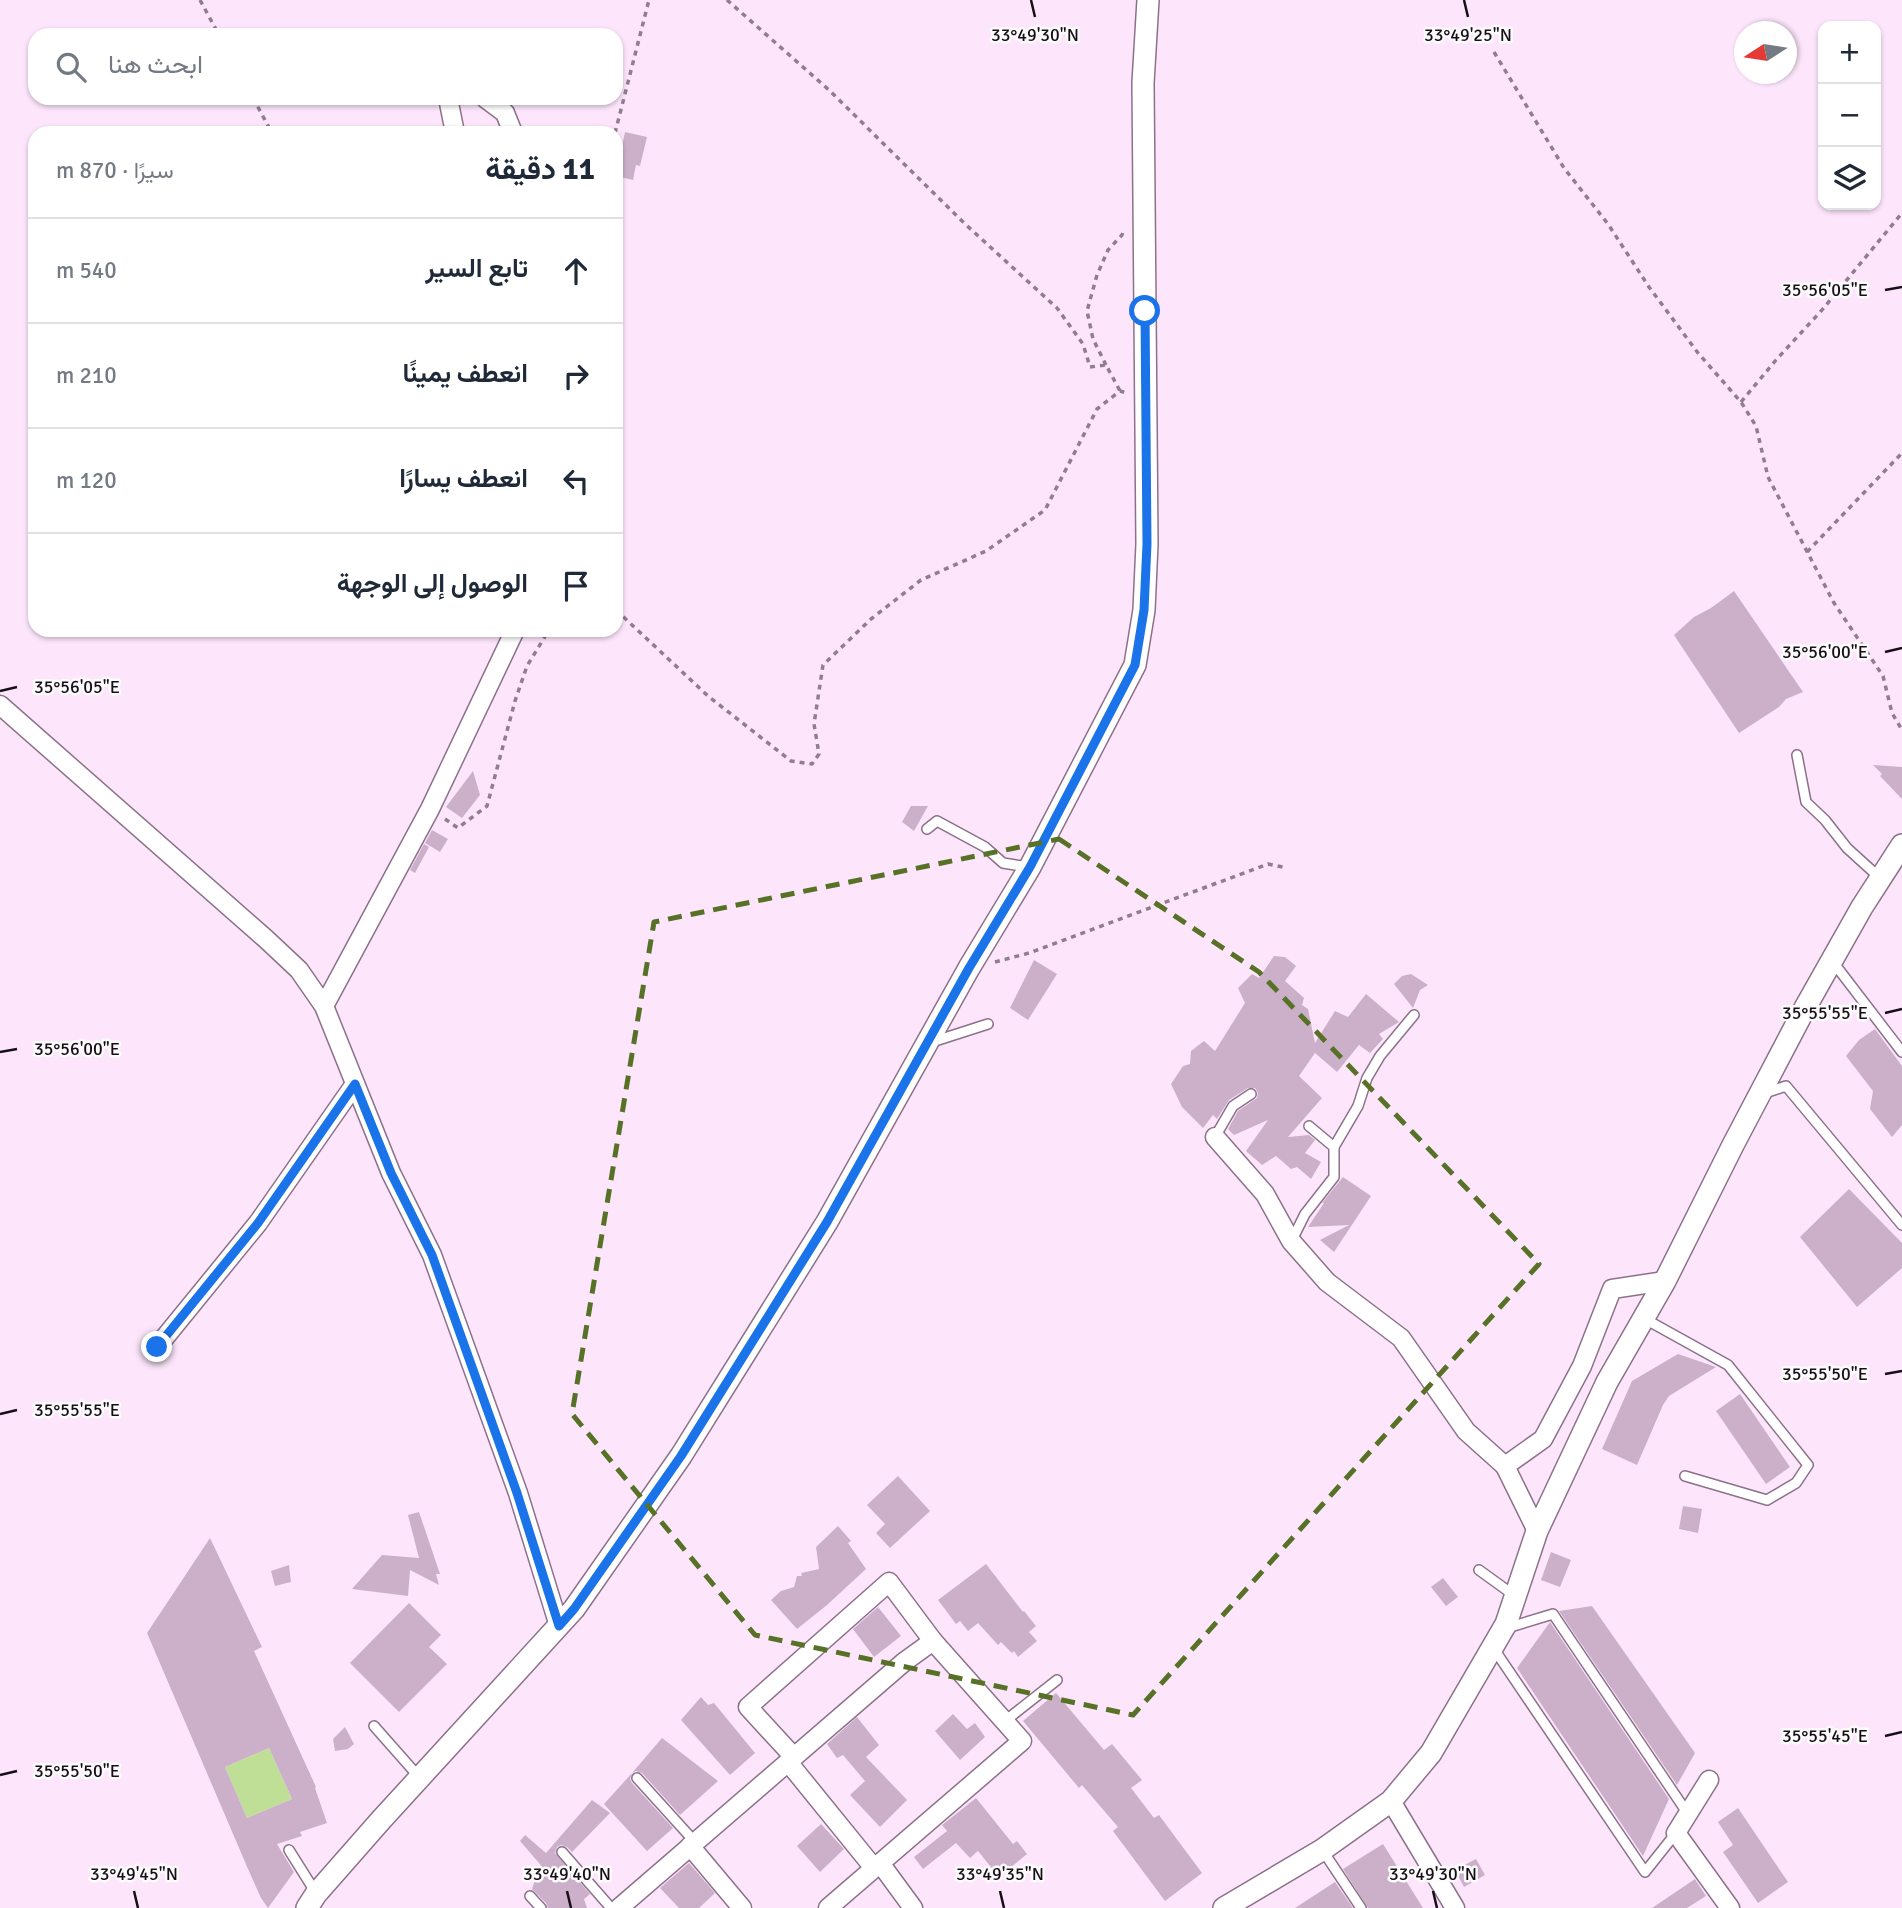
<!DOCTYPE html>
<html lang="ar">
<head>
<meta charset="utf-8">
<style>
	:root { --surface:#fff; --page:#f6f6f7; --text:#1f2937; --muted:#747a83; --line:#e0e1e3 }
	body { margin:0; font-family:Signika,Vazirmatn,sans-serif; background:var(--page); color:var(--text); direction:rtl }
	.controls { position:absolute; right:21px; top:21px; display:grid; overflow:hidden; border-radius:14px; box-shadow:0 2px 5px #0004 }
	.controls button { width:63px; height:63px; display:grid; place-items:center; padding:0; border:0; border-bottom:2px solid var(--line); background:var(--surface); color:var(--text); font:35px sans-serif }
	.compass { position:absolute; left:1734px; top:21px; width:63px; height:63px; border-radius:50%; background:var(--surface); box-shadow:0 2px 5px #0004; rotate:258deg }
	.stop { position:absolute; width:21px; height:21px; margin:-16px; border:5px solid #1a73e8; border-radius:50%; background:#fff }
	.stop.end { background:#1a73e8; border-color:#fff; box-shadow:0 2px 7px #0008 }
	.list { margin:0; padding:0; list-style:none }
	h2 { display:flex; justify-content:space-between; align-items:center; height:91px; margin:0; padding:0 28px; font-size:30px }
	h2 small { font-size:23px; font-weight:400; color:var(--muted) }
	.list li { display:grid; grid-template-columns:46px 1fr auto; gap:21px; align-items:center; box-sizing:border-box; height:105px; padding:0 28px; border-top:2px solid var(--line) }
	.list b { display:block; font-size:26px; white-space:nowrap }
	.list em { font-size:23px; font-style:normal; color:var(--muted) }
	.icon { flex:none; width:38px; height:38px; fill:none; stroke:currentColor; stroke-width:2; stroke-linecap:round; stroke-linejoin:round }
	.map { position:relative; flex:none; width:1902px; height:1908px; overflow:hidden; direction:ltr }
	.search { position:absolute; background:var(--surface); box-shadow:0 2px 5px #0004; left:28px; top:28px; width:595px; height:77px; display:flex; align-items:center; gap:18px; box-sizing:border-box; padding:0 24px; border-radius:21px; color:var(--muted); font-size:26px }
	.panel { position:absolute; background:var(--surface); box-shadow:0 2px 5px #0004; left:28px; top:126px; width:595px; height:511px; border-radius:21px; direction:rtl }
	.map>svg:first-child { display:block }
</style>
</head>
<body>
<div class="map">
<svg width="1902" height="1908" viewBox="0 0 1902 1908">
	<rect width="100%" height="100%" fill="#fde6fc"/>
	<polygon fill="#c0df96" points="269,1748 292,1799 247,1818 225,1767"/>
	<g fill="#ccb0ca" fill-rule="evenodd">
		<polygon points="625,132 647,137 640,166 636,165 633,180 616,176"/>
		<polygon points="1734,591 1803,692 1786,699 1779,707 1739,733 1674,635 1694,617 1711,608"/>
		<polygon points="1873,765 1902,767 1902,799 1880,776 1882,774"/>
		<polygon points="473,771 480,795 462,818 446,807"/>
		<polygon points="911,806 928,806 914,831 902,822"/>
		<polygon points="432,830 448,839 440,852 425,843"/>
		<polygon points="424,844 429,847 415,873 410,870"/>
		<polygon points="1274,956 1285,957 1296,966 1285,981 1304,998 1302,1005 1308,1009 1315,1043 1335,1011 1348,1017 1366,994 1399,1022 1379,1034 1383,1039 1370,1053 1359,1045 1337,1072 1315,1053 1299,1076 1322,1098 1288,1137 1309,1135 1315,1140 1305,1153 1321,1162 1311,1179 1297,1167 1291,1169 1276,1156 1262,1165 1246,1151 1268,1120 1234,1135 1228,1129 1238,1111 1257,1098 1258,1093 1255,1088 1248,1088 1229,1100 1217,1119 1213,1115 1203,1128 1182,1107 1171,1084 1183,1066 1190,1064 1191,1051 1204,1041 1215,1051 1245,1003 1238,988 1252,974 1259,978"/>
		<polygon points="1034,960 1057,974 1028,1020 1010,1008"/>
		<polygon points="1411,974 1428,985 1420,990 1413,1008 1394,984 1402,976"/>
		<polygon points="1875,1029 1902,1066 1902,1125 1892,1137 1870,1109 1873,1091 1846,1056 1859,1040"/>
		<polygon points="1343,1177 1371,1196 1334,1252 1320,1240 1349,1225 1308,1227 1324,1203 1322,1203"/>
		<polygon points="1849,1189 1902,1243 1902,1268 1857,1307 1800,1237"/>
		<polygon points="1678,1354 1716,1367 1669,1396 1663,1405 1637,1465 1602,1449 1632,1381"/>
		<polygon points="1740,1394 1790,1467 1766,1484 1716,1411"/>
		<polygon points="898,1476 930,1511 890,1548 876,1533 885,1524 867,1505"/>
		<polygon points="1683,1506 1702,1509 1698,1533 1679,1529"/>
		<polygon points="419,1512 440,1574 436,1574 439,1585 410,1570 408,1596 352,1589 382,1555 419,1558 408,1515"/>
		<polygon points="838,1526 851,1541 848,1543 866,1569 827,1605 797,1629 771,1600 781,1591 794,1587 797,1576 802,1576 801,1573 819,1569 816,1547"/>
		<path d="M210,1538L262,1647L254,1651L316,1787L315,1788L327,1823L300,1832L302,1836L277,1844L294,1872L268,1908L261,1898L248,1869L147,1633ZM269,1748L292,1799L247,1818L225,1767Z"/>
		<polygon points="1551,1552 1571,1560 1560,1587 1541,1580"/>
		<polygon points="986,1564 1023,1612 1024,1611 1036,1626 1029,1632 1037,1641 1018,1657 1014,1651 1012,1653 1001,1642 998,1645 978,1623 968,1631 960,1621 956,1624 938,1600"/>
		<polygon points="289,1565 291,1582 275,1586 271,1571"/>
		<polygon points="1443,1578 1458,1597 1446,1606 1431,1587"/>
		<polygon points="409,1603 441,1635 429,1647 447,1664 399,1712 350,1663"/>
		<polygon points="1592,1606 1695,1753 1677,1785 1559,1611"/>
		<polygon points="878,1607 901,1636 874,1657 853,1629"/>
		<polygon points="1550,1622 1669,1799 1643,1856 1517,1668"/>
		<polygon points="1056,1693 1104,1750 1112,1744 1142,1780 1131,1788 1154,1818 1159,1815 1202,1873 1165,1901 1113,1831 1118,1827 1082,1785 1079,1788 1023,1721"/>
		<polygon points="701,1697 708,1705 714,1703 755,1753 730,1775 681,1720"/>
		<polygon points="953,1714 967,1729 975,1723 985,1737 960,1760 935,1731"/>
		<polygon points="857,1717 879,1745 866,1757 907,1800 880,1827 850,1795 865,1781 843,1755 837,1758 827,1744"/>
		<polygon points="345,1727 354,1744 348,1749 335,1751 333,1739"/>
		<polygon points="662,1738 718,1781 680,1815 642,1773 636,1771 632,1773"/>
		<polygon points="632,1773 630,1779 632,1783 673,1828 647,1851 604,1804"/>
		<polygon points="976,1798 1013,1844 1017,1841 1027,1854 999,1877 978,1851 970,1858 956,1843 923,1869 914,1857 947,1831 942,1825"/>
		<polygon points="592,1800 610,1813 572,1852 567,1847 561,1845 557,1847 555,1853 590,1894 584,1899 587,1908 548,1908 546,1903 532,1889 536,1877 545,1870 520,1841 525,1835 546,1853"/>
		<polygon points="1738,1808 1788,1882 1758,1903 1723,1852 1733,1845 1718,1822"/>
		<polygon points="821,1824 844,1849 820,1872 797,1846"/>
		<polygon points="1383,1844 1423,1908 1368,1908 1343,1869"/>
		<polygon points="1476,1859 1485,1875 1464,1887 1455,1870"/>
		<polygon points="689,1863 715,1893 699,1908 679,1908 660,1888"/>
		<polygon points="1695,1879 1706,1896 1687,1908 1652,1908"/>
		<polygon points="1335,1882 1353,1908 1295,1908"/>
	</g>
	<g fill="none" stroke-linecap="round" stroke-linejoin="round">
		<defs>
			<g id="service">
				<polyline points="1797,755 1806,802 1825,820 1847,848 1880,878"/>
				<polyline points="927,829 937,821 985,847 1003,863 1028,867"/>
				<polyline points="1833,962 1902,1052"/>
				<polyline points="932,1042 988,1024"/>
				<polyline points="1765,1093 1786,1086 1902,1225"/>
				<polyline points="1215,1137 1233,1106 1251,1094"/>
				<polyline points="1334,1147 1358,1106 1367,1078 1380,1056 1414,1015"/>
				<polyline points="1292,1240 1305,1214 1334,1177 1334,1147 1309,1126"/>
				<polyline points="1645,1319 1728,1365 1808,1465 1796,1483 1767,1500 1685,1476"/>
				<polyline points="1479,1570 1515,1596"/>
				<polyline points="1507,1628 1553,1614 1688,1814"/>
				<polyline points="1494,1649 1645,1872 1676,1833"/>
				<polyline points="1005,1721 1057,1680"/>
				<polyline points="374,1726 419,1777"/>
				<polyline points="637,1778 695,1842"/>
				<polyline points="289,1850 316,1893"/>
				<polyline points="1323,1851 1361,1908"/>
				<polyline points="562,1852 611,1908"/>
				<polyline points="530,1896 541,1908"/>
			</g>
			<g id="minor">
				<polyline points="448,98 455,133"/>
				<polyline points="485,98 505,113 513,133"/>
				<polyline points="0,705 266,939 299,970 324,1006 391,1173 432,1255 518,1493 559,1626"/>
				<polyline points="324,1006 430,809 515,630"/>
				<polyline points="1215,1137 1265,1194 1291,1241 1327,1282 1401,1338 1466,1431 1505,1466 1543,1439 1582,1366 1612,1289 1665,1281"/>
				<polyline points="157,1347 258,1223 355,1084"/>
				<polyline points="1505,1466 1537,1531"/>
				<polyline points="794,1757 748,1707 889,1582 933,1641"/>
				<polyline points="788,1762 874,1868"/>
				<polyline points="1709,1780 1676,1833 1730,1908"/>
				<polyline points="1391,1801 1455,1908"/>
				<polyline points="690,1846 742,1908"/>
				<polyline points="880,1863 913,1908"/>
				<polyline points="619,1908 904,1662 933,1641 1022,1741 828,1908"/>
			</g>
			<g id="tertiary">
				<polyline points="307,1908 316,1894 381,1820 574,1609 681,1456 827,1222 969,968 1030,867 1135,665 1144,610 1147,544 1143,83 1148,0"/>
				<polyline points="1224,1908 1322,1850 1391,1801 1431,1753 1506,1624 1537,1531 1607,1382 1665,1281 1733,1145 1805,1008 1862,907 1902,845"/>
			</g>
		</defs>
		<use href="#service" stroke="#8c718a" stroke-width="12"/>
		<use href="#minor" stroke="#8c718a" stroke-width="21"/>
		<use href="#tertiary" stroke="#8c718a" stroke-width="24"/>
		<g stroke="#8f7e8f" stroke-width="3.5" stroke-dasharray="5 5" stroke-linecap="butt">
			<polyline points="200,0 219,35"/>
			<polyline points="727,0 829,90 964,223 1057,308 1083,344 1090,367 1106,365 1120,391"/>
			<polyline points="1494,52 1564,168 1608,224 1649,287 1698,353 1741,402 1756,426 1768,477 1834,603 1883,676 1892,713 1902,730"/>
			<polyline points="253,98 272,133"/>
			<polyline points="615,133 649,0"/>
			<polyline points="1106,365 1093,339 1087,311 1097,275 1108,250 1122,235 1124,229"/>
			<polyline points="1741,402 1776,360 1822,310 1902,213"/>
			<polyline points="1807,552 1902,453"/>
			<polyline points="616,610 708,696 791,761 812,764 819,754 814,724 823,665 871,619 921,580 986,551 1045,510 1097,409 1120,391 1127,393"/>
			<polyline points="445,819 458,828 487,806 515,701 527,666 549,630"/>
			<polyline points="995,962 1029,953 1268,864 1287,868"/>
		</g>
		<use href="#service" stroke="#fff" stroke-width="9"/>
		<use href="#minor" stroke="#fff" stroke-width="18"/>
		<use href="#tertiary" stroke="#fff" stroke-width="21"/>
	</g>
	<g fill="none" stroke-linecap="round" stroke-linejoin="round">
		<polyline stroke="#1a73e8" stroke-width="9" points="157,1347 258,1223 355,1084 391,1173 432,1255 517,1493 559,1626 574,1609 681,1456 827,1222 969,968 1030,867 1135,665 1144,610 1147,544 1145,311"/>
	</g>
	<path fill="none" stroke="#577226" stroke-width="5" stroke-dasharray="14 9" stroke-linejoin="round" d="M1059,839L1259,972L1539,1264L1133,1715L755,1635L572,1414L654,922Z"/>
	<path fill="none" stroke="#180e18" stroke-width="2.5" d="M1031,0L1035,17M1464,0L1468,17M1885,290L1902,287M1885,652L1902,648M0,691L17,687M1885,1013L1902,1009M0,1052L17,1049M1885,1374L1902,1371M0,1414L17,1410M1885,1736L1902,1732M0,1775L17,1771M134,1891L138,1908M567,1891L571,1908M1000,1891L1004,1908M1433,1891L1437,1908"/>
	<g font-size="18" text-anchor="middle" fill="#180e18" stroke="#fbfbfb" stroke-width="5" stroke-linejoin="round" paint-order="stroke">
		<text x="1035" y="41">33°49'30"N</text>
		<text x="1468" y="41">33°49'25"N</text>
		<text x="1825" y="296">35°56'05"E</text>
		<text x="1825" y="658">35°56'00"E</text>
		<text x="77" y="693">35°56'05"E</text>
		<text x="1825" y="1019">35°55'55"E</text>
		<text x="77" y="1055">35°56'00"E</text>
		<text x="1825" y="1380">35°55'50"E</text>
		<text x="77" y="1416">35°55'55"E</text>
		<text x="1825" y="1742">35°55'45"E</text>
		<text x="77" y="1777">35°55'50"E</text>
		<text x="134" y="1880">33°49'45"N</text>
		<text x="567" y="1880">33°49'40"N</text>
		<text x="1000" y="1880">33°49'35"N</text>
		<text x="1433" y="1880">33°49'30"N</text>
	</g>
</svg>
<div class="controls">
<button>+</button>
<button>−</button>
<button><svg class="icon" aria-label="layers" viewBox="0 0 24 24"><path d="M12 4l9 5-9 5-9-5zM3 14l9 5 9-5"/></svg></button>
</div>
<svg class="compass" viewBox="-18 -18 36 36"><path d="M0-13l5 13h-10z" fill="#e53935"/><path d="M0 13l5-13h-10z" fill="#747a83"/></svg>
<div class="stop" style="left:1145px;top:311px"></div>
<div class="stop end" style="left:157px;top:1347px"></div>
<div class="search"><svg class="icon" aria-label="search" viewBox="0 0 24 24"><circle cx="10" cy="10" r="6"/><path d="M15 15l6 6"/></svg>ابحث هنا</div>
<section class="panel">
<h2>11 دقيقة<small>سيرًا · 870 m</small></h2>
<ul class="list">
<li><svg class="icon" aria-label="ahead" viewBox="0 0 24 24"><path d="M12 20V5M6 11l6-6 6 6"/></svg><div><b>تابع السير</b></div><em>540 m</em></li>
<li><svg class="icon" aria-label="right" viewBox="0 0 24 24"><path d="M7 20v-9h11M14 6l5 5-5 5"/></svg><div><b>انعطف يمينًا</b></div><em>210 m</em></li>
<li><svg class="icon" aria-label="left" viewBox="0 0 24 24"><path d="M17 20v-9H6M10 6l-5 5 5 5"/></svg><div><b>انعطف يسارًا</b></div><em>120 m</em></li>
<li><svg class="icon" aria-label="arrive" viewBox="0 0 24 24"><path d="M6 21V4h12l-3 4 3 4H6"/></svg><div><b>الوصول إلى الوجهة</b></div></li>
</ul>
</section>
</div>
</body>
</html>
